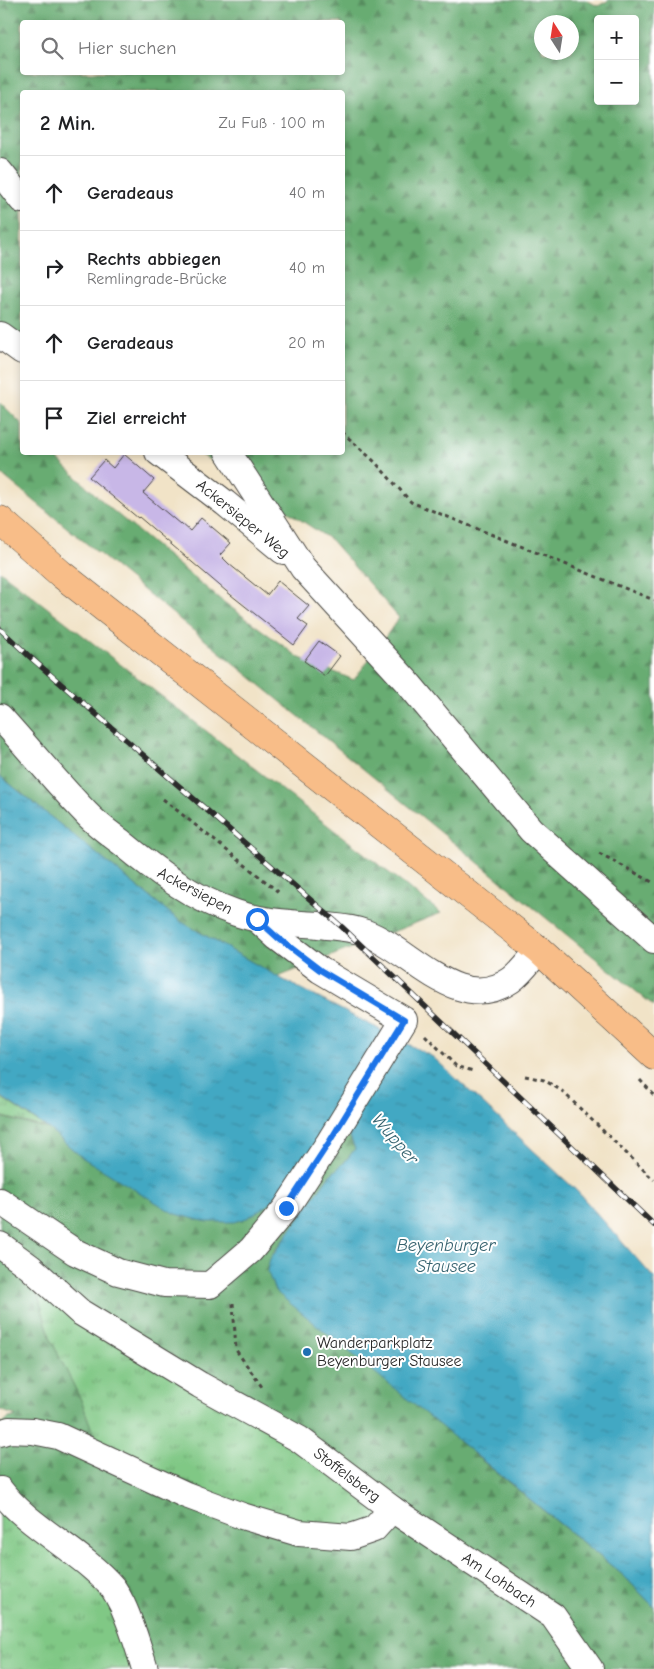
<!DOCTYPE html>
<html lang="de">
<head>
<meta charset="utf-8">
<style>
	:root { --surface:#fff; --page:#f2f2f2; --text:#202124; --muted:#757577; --line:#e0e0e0 }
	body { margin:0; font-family:"Comic Neue",sans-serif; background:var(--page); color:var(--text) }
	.controls { position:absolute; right:15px; top:15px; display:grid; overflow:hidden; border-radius:5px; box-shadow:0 2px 8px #0003 }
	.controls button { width:45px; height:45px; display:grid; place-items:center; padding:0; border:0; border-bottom:1px solid var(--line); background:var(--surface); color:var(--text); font:25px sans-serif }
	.compass { position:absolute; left:534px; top:15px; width:45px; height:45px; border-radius:50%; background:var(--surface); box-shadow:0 2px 8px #0003; rotate:348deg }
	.stop { position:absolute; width:15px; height:15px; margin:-11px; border:4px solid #1a73e8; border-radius:50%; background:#fff }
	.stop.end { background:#1a73e8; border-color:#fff; box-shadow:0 1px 5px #0008 }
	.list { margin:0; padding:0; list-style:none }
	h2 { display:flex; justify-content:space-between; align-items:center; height:65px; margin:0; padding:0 20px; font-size:21px }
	h2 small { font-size:16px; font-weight:400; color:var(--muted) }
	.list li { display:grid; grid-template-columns:32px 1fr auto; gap:15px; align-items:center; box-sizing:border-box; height:75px; padding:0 20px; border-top:1px solid var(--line) }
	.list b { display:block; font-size:19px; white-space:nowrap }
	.list p { margin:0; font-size:16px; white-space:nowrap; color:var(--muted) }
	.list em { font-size:16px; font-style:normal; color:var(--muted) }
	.icon { flex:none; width:28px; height:28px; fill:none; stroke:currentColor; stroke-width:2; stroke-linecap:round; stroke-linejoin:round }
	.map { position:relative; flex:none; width:654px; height:1669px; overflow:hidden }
	.search { position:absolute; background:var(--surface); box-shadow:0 2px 8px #0003; left:20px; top:20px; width:325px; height:55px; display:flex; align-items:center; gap:12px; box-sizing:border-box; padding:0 18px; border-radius:5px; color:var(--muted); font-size:19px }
	.panel { position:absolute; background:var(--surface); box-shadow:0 2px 8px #0003; left:20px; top:90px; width:325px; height:365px; border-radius:5px }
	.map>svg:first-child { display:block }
</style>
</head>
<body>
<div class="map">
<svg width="654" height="1669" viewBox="0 0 654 1669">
	<defs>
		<pattern id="grass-tufts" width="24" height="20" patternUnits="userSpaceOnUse" patternTransform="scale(1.25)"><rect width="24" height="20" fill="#80c885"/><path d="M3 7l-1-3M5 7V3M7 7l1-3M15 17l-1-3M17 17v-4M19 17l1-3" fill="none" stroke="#69a36d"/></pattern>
		<pattern id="forest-firs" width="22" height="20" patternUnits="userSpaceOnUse" patternTransform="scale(1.25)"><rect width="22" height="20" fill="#68ac72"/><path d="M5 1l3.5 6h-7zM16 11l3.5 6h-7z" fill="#568c5e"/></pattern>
		<pattern id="water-ripples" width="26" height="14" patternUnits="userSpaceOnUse" patternTransform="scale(1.25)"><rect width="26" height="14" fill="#43a8c3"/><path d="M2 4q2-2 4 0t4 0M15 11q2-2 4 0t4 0" fill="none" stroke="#38899f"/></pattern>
	</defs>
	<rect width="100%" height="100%" fill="#fff"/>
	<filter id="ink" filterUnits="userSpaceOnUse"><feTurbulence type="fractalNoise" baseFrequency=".02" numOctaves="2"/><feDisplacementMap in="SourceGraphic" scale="10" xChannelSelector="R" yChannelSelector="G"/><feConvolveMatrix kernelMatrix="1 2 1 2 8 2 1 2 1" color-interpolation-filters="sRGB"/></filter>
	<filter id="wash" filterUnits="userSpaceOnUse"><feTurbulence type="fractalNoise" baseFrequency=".0096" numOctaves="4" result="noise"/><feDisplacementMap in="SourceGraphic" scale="20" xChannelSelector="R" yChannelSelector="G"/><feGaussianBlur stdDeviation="1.12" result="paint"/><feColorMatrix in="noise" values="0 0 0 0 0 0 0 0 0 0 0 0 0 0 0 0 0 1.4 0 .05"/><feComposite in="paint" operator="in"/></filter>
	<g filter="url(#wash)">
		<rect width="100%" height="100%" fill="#f1e3c7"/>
		<g fill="url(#grass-tufts)" stroke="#567a58">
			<polygon points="0,1097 47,1128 0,1116"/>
			<polygon points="30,1267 392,1509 382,1521 299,1533 96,1441 81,1400 51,1340"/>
			<polygon points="0,1479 96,1563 152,1669 0,1669"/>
		</g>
		<g fill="url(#forest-firs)" stroke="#4a6c4e" fill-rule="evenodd">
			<path d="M0,0H586L598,6L609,0H654V1006L0,473V402L22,424V452L51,453L111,509L221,600L300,658L354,680L399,618L331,540L199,453L342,452V92H22V347L0,339ZM598,19H635V101H598ZM22,22H342V72H22ZM542,22H572V52H542Z"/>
			<polygon points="0,571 441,913 278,977 180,921 0,776"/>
			<path d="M0,1117L49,1129L83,1158L247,1218L289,1186L349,1134L355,1149L343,1164L329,1176L296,1223L273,1253L476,1456L624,1576L654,1607V1669H152L145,1643L0,1479V1424L9,1418L17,1416L0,1410ZM30,1268L391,1509L382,1521L299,1533L96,1441L81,1400L51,1340Z"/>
		</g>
		<polygon fill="url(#water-ripples)" stroke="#376a77" points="0,776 180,921 278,977 433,1057 577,1191 654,1278 654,1607 624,1576 275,1291 267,1270 270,1259 329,1176 343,1164 355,1149 349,1134 289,1186 274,1201 247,1218 235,1222 207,1222 175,1214 83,1158 49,1129 0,1096"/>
		<g id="blocks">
			<g fill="#c8b7e7">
				<polygon points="124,454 154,480 143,493 180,524 181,523 190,531 201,518 231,543 220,555 229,564 267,595 278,581 309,606 298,619 308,626 294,645 226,591 139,517 138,518 89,477 104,460 113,468"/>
				<polygon points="319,641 340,656 325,676 304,661"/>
			</g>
		</g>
	</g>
	<g filter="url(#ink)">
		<use href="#blocks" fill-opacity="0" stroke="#494742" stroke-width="1"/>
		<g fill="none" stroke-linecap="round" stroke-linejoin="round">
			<defs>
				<g id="minor">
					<polyline points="0,172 22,200"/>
					<polyline points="0,335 22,351"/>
					<polyline points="158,452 225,503 283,551"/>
					<polyline points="228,452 303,568 408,683 531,830 654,940"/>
					<path d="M0,717C29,749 56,782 86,813C96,824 109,833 121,842C156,871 192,898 236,913C262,922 290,923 318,925C334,927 350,927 366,933C411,950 459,1016 511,980C522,972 530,960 539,950"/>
					<polyline points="0,1201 75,1252 118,1272 164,1284 210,1285 251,1250 286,1208 328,1144 404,1020 320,970 278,938 257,919"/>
					<polyline points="0,1245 30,1267 80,1312 200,1385 299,1439 392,1509 553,1616 590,1669"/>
					<polyline points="0,1433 9,1430 33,1431 58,1436 186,1495 242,1516 299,1533 351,1537 374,1529 392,1509"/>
					<path d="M0,1490C29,1528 80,1550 113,1588C116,1592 119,1599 122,1604C132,1625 138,1646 145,1669"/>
				</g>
				<polyline id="major" points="0,520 61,574 539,950 654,1056"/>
			</defs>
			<use href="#minor" stroke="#494742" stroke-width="28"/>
			<use href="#major" stroke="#494742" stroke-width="29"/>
			<g stroke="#494742" stroke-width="3" stroke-dasharray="4 4" stroke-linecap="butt">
				<polyline points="342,432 375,462 411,502 654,600"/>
				<polyline points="163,799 281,894"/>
				<polyline points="599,853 654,883"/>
				<polyline points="425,1035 456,1066 473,1071"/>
				<polyline points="525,1076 544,1080 562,1091 654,1180"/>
				<polyline points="640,1080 654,1095"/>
				<polyline points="233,1303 236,1350 262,1387"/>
			</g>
			<use href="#minor" stroke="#fff" stroke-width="26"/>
			<use href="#major" stroke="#f8bd88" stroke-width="28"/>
			<defs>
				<polyline id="rail" points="0,629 30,657 342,927 654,1225"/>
			</defs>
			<use href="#rail" stroke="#2b2b2b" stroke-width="5.5"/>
			<use href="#rail" stroke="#fff" stroke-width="4" stroke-dasharray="11" stroke-linecap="butt"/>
		</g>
	</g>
	<g fill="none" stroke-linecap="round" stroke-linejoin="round" filter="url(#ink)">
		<polyline stroke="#1a73e8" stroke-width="6" points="257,919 278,938 320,970 404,1020 328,1144 286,1208"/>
	</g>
	<circle fill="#1f6fb2" stroke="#fff" stroke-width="2" cx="307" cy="1352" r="5"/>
	<g text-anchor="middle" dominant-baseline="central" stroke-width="4" stroke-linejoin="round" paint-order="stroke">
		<g font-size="16" fill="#2b2b2b" stroke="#fff">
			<text transform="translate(243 519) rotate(39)">Ackersieper Weg</text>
			<text transform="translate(195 891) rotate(28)">Ackersiepen</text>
			<text transform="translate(347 1475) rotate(37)">Stoffelsberg</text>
			<text transform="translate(499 1580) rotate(34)">Am Lohbach</text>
		</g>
		<g font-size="16" fill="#2b2b2b" stroke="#fff" text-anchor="start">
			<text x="317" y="1343">Wanderparkplatz<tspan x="317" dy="18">Beyenburger Stausee</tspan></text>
		</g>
		<g font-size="18" font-style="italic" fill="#36636f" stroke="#fff">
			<text transform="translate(395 1139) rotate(49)">Wupper</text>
			<text x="446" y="1245">Beyenburger<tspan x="446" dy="21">Stausee</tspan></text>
		</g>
	</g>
</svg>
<div class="controls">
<button>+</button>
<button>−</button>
</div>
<svg class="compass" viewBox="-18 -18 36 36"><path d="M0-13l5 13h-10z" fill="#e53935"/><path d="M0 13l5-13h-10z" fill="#757577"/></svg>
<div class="stop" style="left:257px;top:919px"></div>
<div class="stop end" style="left:286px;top:1208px"></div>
<div class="search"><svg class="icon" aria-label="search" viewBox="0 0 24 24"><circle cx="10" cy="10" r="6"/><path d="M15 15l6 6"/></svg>Hier suchen</div>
<section class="panel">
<h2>2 Min.<small>Zu Fuß · 100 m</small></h2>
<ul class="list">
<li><svg class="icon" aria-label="ahead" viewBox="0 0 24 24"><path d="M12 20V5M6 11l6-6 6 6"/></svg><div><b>Geradeaus</b></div><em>40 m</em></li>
<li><svg class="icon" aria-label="right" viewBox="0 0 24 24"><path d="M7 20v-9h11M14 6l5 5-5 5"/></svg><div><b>Rechts abbiegen</b><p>Remlingrade-Brücke</p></div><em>40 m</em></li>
<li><svg class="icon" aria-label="ahead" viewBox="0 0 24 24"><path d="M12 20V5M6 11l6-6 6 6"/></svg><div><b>Geradeaus</b></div><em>20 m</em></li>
<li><svg class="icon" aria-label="arrive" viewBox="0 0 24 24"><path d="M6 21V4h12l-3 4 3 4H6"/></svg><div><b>Ziel erreicht</b></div></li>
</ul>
</section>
</div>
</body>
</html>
